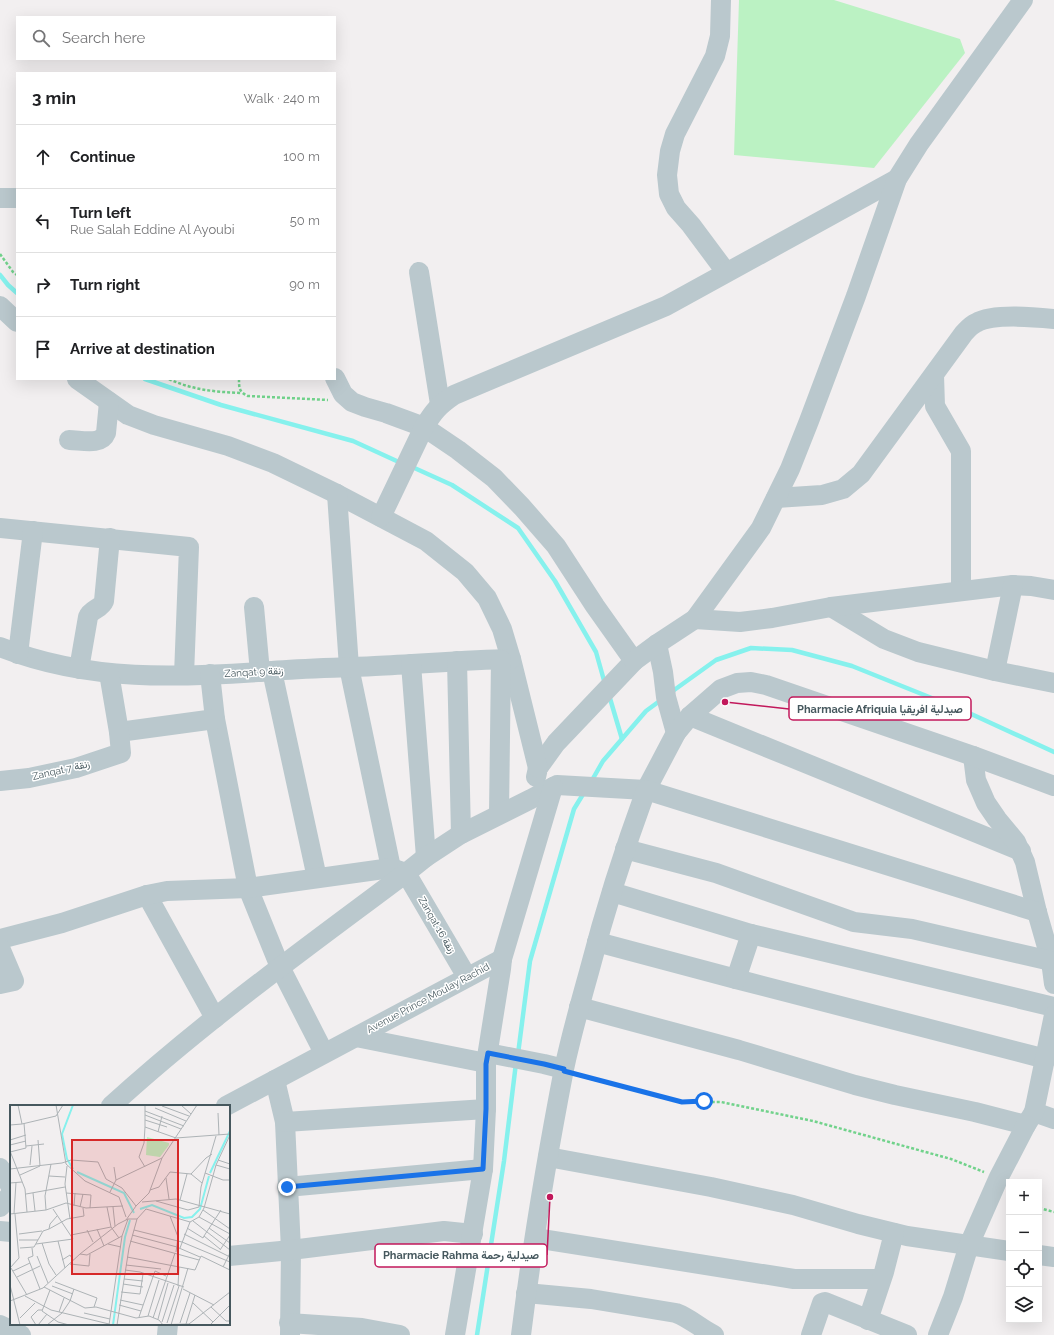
<!DOCTYPE html>
<html lang="en">
<head>
<meta charset="utf-8">
<style>
	:root { --surface:#fff; --page:#f2f2f2; --text:#202124; --muted:#757577; --line:#e0e0e0 }
	body { margin:0; font-family:Raleway,Vazirmatn,sans-serif; background:var(--page); color:var(--text) }
	.controls { position:absolute; right:12px; bottom:12px; display:grid; overflow:hidden; border-radius:0px; box-shadow:0 4px 16px #0002 }
	.controls button { width:36px; height:36px; display:grid; place-items:center; padding:0; border:0; border-bottom:1px solid var(--line); background:var(--surface); color:var(--text); font:20px sans-serif }
	.stop { position:absolute; width:12px; height:12px; margin:-9px; border:3px solid #1a73e8; border-radius:50%; background:#fff }
	.stop.end { background:#1a73e8; border-color:#fff; box-shadow:0 1px 4px #0008 }
	.list { margin:0; padding:0; list-style:none }
	h2 { display:flex; justify-content:space-between; align-items:center; height:52px; margin:0; padding:0 16px; font-size:17px }
	h2 small { font-size:13px; font-weight:400; color:var(--muted) }
	.list li { display:grid; grid-template-columns:26px 1fr auto; gap:12px; align-items:center; box-sizing:border-box; height:64px; padding:0 16px; border-top:1px solid var(--line) }
	.list b { display:block; font-size:15px; white-space:nowrap }
	.list p { margin:0; font-size:13px; white-space:nowrap; color:var(--muted) }
	.list em { font-size:13px; font-style:normal; color:var(--muted) }
	.icon { flex:none; width:22px; height:22px; fill:none; stroke:currentColor; stroke-width:2; stroke-linecap:round; stroke-linejoin:round }
	.map { position:relative; flex:none; width:1054px; height:1335px; overflow:hidden }
	.search { position:absolute; background:var(--surface); box-shadow:0 4px 16px #0002; left:16px; top:16px; width:320px; height:44px; display:flex; align-items:center; gap:10px; box-sizing:border-box; padding:0 14px; border-radius:0px; color:var(--muted); font-size:15px }
	.panel { position:absolute; background:var(--surface); box-shadow:0 4px 16px #0002; left:16px; top:72px; width:320px; height:308px; border-radius:0px }
	.map>svg:first-child { display:block }
</style>
</head>
<body>
<div class="map">
<svg width="1054" height="1335" viewBox="0 0 1054 1335">
	<rect width="100%" height="100%" fill="#f2eff0"/>
	<polygon fill="#bbf2c3" points="739,0 834,0 960,39 965,53 874,168 734,155"/>
	<g fill="none" stroke-linecap="round" stroke-linejoin="round">
		<g stroke="#86f1ed" stroke-width="4.5">
			<polyline points="0,275 8,285 17,293"/>
			<polyline points="145,379 221,405 353,441 401,463"/>
			<polyline points="410,466 452,485 518,528 555,581 596,652 605,684"/>
			<polyline points="670,693 716,660 751,648 792,650 852,666 969,713 1054,752"/>
			<polyline points="609,695 622,739"/>
			<polyline points="591,782 603,761 646,711 661,700"/>
			<polyline points="518,1054 530,961 574,809 585,791"/>
			<polyline points="477,1335 504,1161 516,1063"/>
		</g>
		<g stroke="#71d28b" stroke-width="2.5" stroke-dasharray="3 2" stroke-linecap="butt">
			<polyline points="0,254 13,272 17,275"/>
			<path d="M169,379C192,390 216,392 242,393"/>
			<path d="M239,379C239,388 239,392 248,396L328,400"/>
			<polyline points="580,1076 682,1102 721,1102 813,1121 951,1159 984,1172"/>
			<polyline points="1039,1208 1054,1212"/>
		</g>
		<g stroke="#bac8cd" stroke-width="20">
			<polyline points="721,0 720,36 715,56 675,134 670,151 667,175 669,194 676,208 691,225 726,272"/>
			<polyline points="0,198 17,198"/>
			<polyline points="419,272 440,404"/>
			<polyline points="0,306 17,322"/>
			<polyline points="934,375 935,406 961,451 961,591"/>
			<polyline points="335,378 343,394 352,402 365,407 386,413 424,427 458,450 494,478 522,507 556,546 595,606 634,661 556,743 538,768 536,777"/>
			<polyline points="77,379 128,415 154,425 228,446 273,463 337,494 426,541 465,572 487,598 502,629 511,659 538,768"/>
			<path d="M69,440C81,440 101,446 106,433L109,402"/>
			<polyline points="337,494 349,667 391,868"/>
			<path d="M776,498L822,495L843,489L861,474L964,333C967,330 971,325 976,323C993,313 1034,317 1054,319"/>
			<path d="M381,517L424,427C434,411 438,406 454,395L666,306L897,179"/>
			<polyline points="0,528 189,547 184,675"/>
			<polyline points="254,607 260,672"/>
			<polyline points="831,607 884,639 918,652 995,671 1054,683"/>
			<polyline points="695,619 740,622 772,618 831,607 1013,585 1031,586 1054,590"/>
			<polyline points="657,644 663,672 666,697 676,733"/>
			<path d="M0,647C88,682 180,678 272,671C306,668 341,668 375,666C420,664 466,660 511,659"/>
			<polyline points="18,654 33,531"/>
			<polyline points="457,661 461,834"/>
			<polyline points="634,661 657,644 695,619 761,528 790,469 809,421 856,296 897,179 919,144 1023,0"/>
			<polyline points="411,664 426,857"/>
			<path d="M79,669L88,617C91,609 101,609 104,601L110,538"/>
			<polyline points="272,671 317,878"/>
			<polyline points="995,671 1013,585"/>
			<polyline points="210,674 215,719 248,888 280,967 324,1053"/>
			<polyline points="690,716 1021,851"/>
			<polyline points="119,732 215,719"/>
			<polyline points="973,756 976,780 986,803 997,819 1016,842 1025,862 1037,912 1051,961 1054,984"/>
			<polyline points="0,781 29,778 76,768 121,753 119,732 109,673"/>
			<polyline points="499,814 501,660"/>
			<polyline points="625,849 716,873 854,922 912,929 1051,961"/>
			<polyline points="612,892 751,934 1054,1007"/>
			<polyline points="147,895 215,1018"/>
			<polyline points="0,939 62,923 147,895 167,891 248,888 391,868 406,873 467,977"/>
			<polyline points="597,942 736,979 1046,1059"/>
			<polyline points="0,948 14,981 0,984"/>
			<polyline points="736,979 751,934"/>
			<polyline points="579,1007 739,1050 855,1085 895,1095 975,1112 1026,1125 1034,1112 1054,1119"/>
			<polyline points="356,1037 486,1063"/>
			<polyline points="488,1053 544,1064 564,1069"/>
			<polyline points="275,1080 285,1122 291,1250 290,1335"/>
			<path d="M111,1106C204,1021 306,948 406,873L426,857L461,834L531,799L557,785L646,790L676,733L690,716L721,689L737,683L751,682L766,685L973,756L1054,786"/>
			<polyline points="226,1106 502,959"/>
			<polyline points="1034,1112 1054,1015"/>
			<polyline points="285,1122 486,1109"/>
			<polyline points="548,1157 711,1187 793,1205 858,1224 907,1236 1009,1251"/>
			<polyline points="0,1168 11,1187"/>
			<polyline points="287,1187 483,1169"/>
			<polyline points="0,1207 11,1194"/>
			<polyline points="0,1231 11,1232"/>
			<polyline points="535,1238 794,1279 881,1279"/>
			<polyline points="1039,1255 1054,1257"/>
			<polyline points="229,1256 291,1250 444,1231 473,1234"/>
			<path d="M526,1293L591,1299L676,1313C690,1318 701,1329 714,1335"/>
			<polyline points="868,1320 884,1272 894,1233"/>
			<polyline points="289,1323 362,1328 400,1335"/>
			<polyline points="0,1325 21,1335"/>
			<polyline points="167,1335 168,1324"/>
			<polyline points="455,1335 483,1169 486,1109 486,1063 501,969 502,959 553,787"/>
			<path d="M521,1335C532,1246 547,1157 564,1069C571,1036 580,1004 589,972C605,910 624,850 646,790L1037,912"/>
			<polyline points="811,1335 822,1303 825,1302 907,1335"/>
			<polyline points="938,1335 953,1297 969,1245 999,1177 1026,1125"/>
		</g>
	</g>
	<g fill="none" stroke-linecap="round" stroke-linejoin="round">
		<polyline stroke="#1a73e8" stroke-width="5" points="287,1187 483,1169 486,1109 486,1064 488,1053 544,1064 564,1069 564,1071 682,1102 704,1101"/>
	</g>
	<g text-anchor="middle" dominant-baseline="central" stroke-width="3" stroke-linejoin="round" paint-order="stroke">
		<g font-size="10" fill="#46585e" stroke="#fff">
			<text transform="translate(254 672) rotate(-3)">Zanqat 9 زنقة</text>
			<text transform="translate(61 770) rotate(-13)">Zanqat 7 زنقة</text>
			<text transform="translate(437 925) rotate(60)">Zanqat 16 زنقة</text>
			<text transform="translate(428 998) rotate(-28)">Avenue Prince Moulay Rachid</text>
		</g>
	</g>
	<g transform="translate(10 1105)">
		<rect width="220" height="220" fill="#f2eff0"/>
		<path d="M137,32L159,38V40L150,52L136,50Z" fill="#bbf2c3"/>
		<path fill="none" stroke="#86f1ed" stroke-width="2" d="M63,0L52,29L57,54L63,64M67,67L114,88L124,108M200,68L220,26M130,104L142,100L174,113L182,112L190,104L199,71M103,220L115,132L120,115"/>
		<path fill="none" stroke="#adb3b6" stroke-width="1" d="M46,0L56,59L75,76L109,92L116,112M135,0V22L166,33L220,29M171,0L181,9M152,1L179,11M145,3L176,16M135,6L174,21M208,8L209,30M135,10L171,24M135,15L157,22M12,19L46,11L53,0M0,20L12,19L8,0M148,27L152,11M0,35L16,30M0,40L16,36M16,41L34,39M0,46L15,84L17,107M0,47L16,43L14,18M208,55L220,59M20,60L22,41M206,60L220,64M57,61L55,79L60,114M104,62L106,75M135,62L129,52L134,38L135,22M0,64L52,58L61,55L88,57L96,74L112,83L126,101L116,115M195,68L213,75H220M181,69L192,78M10,70L30,61L28,35M39,71L55,72M156,73L159,94M0,78L12,77M140,85L149,82L160,67L181,69L196,53L202,49M100,87L106,75L152,53M23,88L25,106M56,88L81,90L80,103M16,89L55,82M170,95L177,69M146,96L178,105L189,102L191,82L206,31M132,97L166,94L220,109M64,101L65,88M126,101L139,88L152,53L187,0M70,102L73,89M97,102L101,122M103,102L105,121M36,105L35,91L41,59M193,105L220,124M0,109L36,105L56,98L76,103L113,101M4,109L6,77M160,111L168,132L166,147M189,112L220,129M183,116L220,145M177,123L193,133L194,131L210,144M199,123L220,138M39,124L57,114L74,111L73,103M87,124L94,141M77,125L83,137M124,125L172,137L220,157M9,129L32,126M174,129L220,152M61,130L101,122L109,133M122,130L167,142M194,131L211,105M9,135H28M48,136L55,163M120,136L189,155M32,138L39,159L46,170M26,139L63,134L43,104M98,139L111,142M10,143L24,142L33,126L39,124L40,119L47,111M22,143L23,151L18,153L30,184M169,143L190,152M170,143L180,117M210,145L220,130M70,149L108,119L118,114H127L136,104L180,117L189,112L194,103L206,60L220,30M27,151L38,178M117,152L185,165L191,151L220,165M52,155L60,150L63,155M60,159L79,161L80,149M116,160L151,164M213,162L220,148M0,163L9,153L5,109M1,163L17,190M115,165L130,167L174,182M3,166L20,158M7,172L30,161M114,174L133,176M45,177L87,193L84,202M113,179L133,182M0,180L10,220M42,181L63,189M168,181L169,162M34,182L75,203L86,202L126,213L139,211L149,215L153,220M173,184L204,200M40,185L32,206L48,217L59,220M111,187L130,189L133,169M15,191L41,205L99,219M110,195L133,200M0,196L33,183L70,149L77,150L112,131M183,198L203,217M109,200L131,206M201,202L216,216H220M49,207L54,193M74,208L100,214M138,211L149,175M129,212L145,166L156,171M10,213L25,198M143,213L165,148M148,214L158,178M152,217L164,180M157,218L169,181M170,218L180,188M176,219L185,190M179,219L220,187M26,220L21,212L28,205H32M28,220L37,209M37,220L52,208L60,196L64,184M99,220L112,131L118,114M107,220L119,143L127,114M135,220L179,219M161,220L178,163M200,220L220,200"/>
		<path fill="#d62828" fill-opacity="0.15" stroke="#d62828" stroke-width="2" d="M62,35H168V169H62Z"/>
		<rect width="220" height="220" fill="none" stroke="#46585e" stroke-width="2"/>
	</g>
	<path fill="none" stroke="#c2185b" stroke-width="1.5" d="M725 702L789 709M550 1197L547 1255"/>
	<g fill="#c2185b" stroke="#fff" stroke-width="1.5">
		<circle cx="725" cy="702" r="4"/>
		<circle cx="550" cy="1197" r="4"/>
	</g>
	<g fill="#fff" stroke="#c2185b" stroke-width="1.5">
		<rect x="789" y="697" width="182" height="23" rx="4"/>
		<rect x="375" y="1244" width="172" height="23" rx="4"/>
	</g>
	<g font-size="11" text-anchor="middle" font-weight="bold" fill="#46585e">
		<text x="880" y="713">Pharmacie Afriquia صيدلية افريقيا</text>
		<text x="461" y="1259">Pharmacie Rahma صيدلية رحمة</text>
	</g>
</svg>
<div class="controls">
<button>+</button>
<button>−</button>
<button><svg class="icon" aria-label="locate" viewBox="0 0 24 24"><circle cx="12" cy="12" r="6"/><path d="M12 2v4M12 18v4M2 12h4M18 12h4"/></svg></button>
<button><svg class="icon" aria-label="layers" viewBox="0 0 24 24"><path d="M12 4l9 5-9 5-9-5zM3 14l9 5 9-5"/></svg></button>
</div>
<div class="stop" style="left:704px;top:1101px"></div>
<div class="stop end" style="left:287px;top:1187px"></div>
<div class="search"><svg class="icon" aria-label="search" viewBox="0 0 24 24"><circle cx="10" cy="10" r="6"/><path d="M15 15l6 6"/></svg>Search here</div>
<section class="panel">
<h2>3 min<small>Walk · 240 m</small></h2>
<ul class="list">
<li><svg class="icon" aria-label="ahead" viewBox="0 0 24 24"><path d="M12 20V5M6 11l6-6 6 6"/></svg><div><b>Continue</b></div><em>100 m</em></li>
<li><svg class="icon" aria-label="left" viewBox="0 0 24 24"><path d="M17 20v-9H6M10 6l-5 5 5 5"/></svg><div><b>Turn left</b><p>Rue Salah Eddine Al Ayoubi</p></div><em>50 m</em></li>
<li><svg class="icon" aria-label="right" viewBox="0 0 24 24"><path d="M7 20v-9h11M14 6l5 5-5 5"/></svg><div><b>Turn right</b></div><em>90 m</em></li>
<li><svg class="icon" aria-label="arrive" viewBox="0 0 24 24"><path d="M6 21V4h12l-3 4 3 4H6"/></svg><div><b>Arrive at destination</b></div></li>
</ul>
</section>
</div>
</body>
</html>
